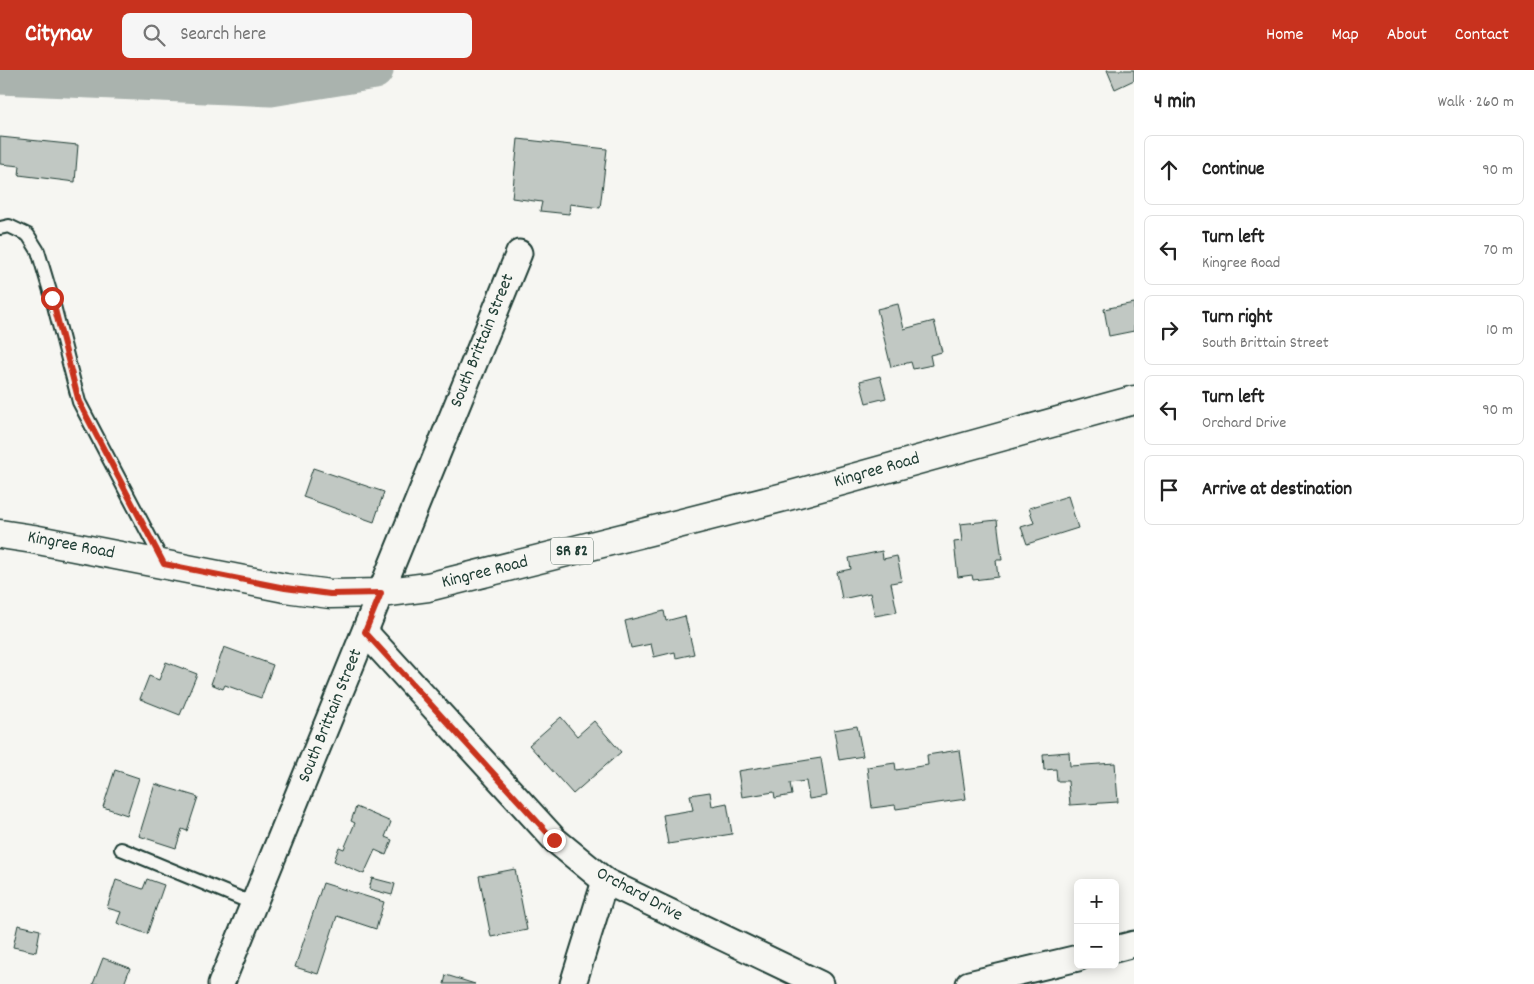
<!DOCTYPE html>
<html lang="en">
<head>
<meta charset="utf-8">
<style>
	:root { --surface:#fff; --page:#f6f6f6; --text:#222; --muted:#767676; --line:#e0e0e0; --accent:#c8321e }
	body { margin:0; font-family:Dekko,sans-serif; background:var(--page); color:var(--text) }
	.controls { position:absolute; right:15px; bottom:15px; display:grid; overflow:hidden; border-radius:8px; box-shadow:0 2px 12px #0003 }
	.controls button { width:45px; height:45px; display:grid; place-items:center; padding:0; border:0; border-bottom:1px solid var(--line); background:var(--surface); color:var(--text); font:25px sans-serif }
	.stop { position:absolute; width:15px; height:15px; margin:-11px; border:4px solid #c8321e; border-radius:50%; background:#fff }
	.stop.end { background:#c8321e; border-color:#fff; box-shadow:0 1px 5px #0008 }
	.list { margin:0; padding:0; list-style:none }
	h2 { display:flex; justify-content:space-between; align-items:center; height:65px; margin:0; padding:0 20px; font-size:21px }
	h2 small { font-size:16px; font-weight:400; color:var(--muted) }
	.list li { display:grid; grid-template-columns:32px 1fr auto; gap:15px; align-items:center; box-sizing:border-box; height:70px; margin:0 10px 10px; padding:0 10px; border:1px solid var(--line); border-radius:8px }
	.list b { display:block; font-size:19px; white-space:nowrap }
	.list p { margin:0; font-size:16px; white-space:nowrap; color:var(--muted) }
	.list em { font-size:16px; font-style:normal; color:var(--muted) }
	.icon { flex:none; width:28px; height:28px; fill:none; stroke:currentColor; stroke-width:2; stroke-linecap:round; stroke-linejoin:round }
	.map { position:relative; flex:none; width:1134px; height:914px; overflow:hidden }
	header { display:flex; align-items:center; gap:30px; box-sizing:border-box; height:70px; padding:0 25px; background:var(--accent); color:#fff }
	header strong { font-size:24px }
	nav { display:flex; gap:28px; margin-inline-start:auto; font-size:18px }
	.search { width:350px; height:45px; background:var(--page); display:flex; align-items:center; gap:12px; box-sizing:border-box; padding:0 18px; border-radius:8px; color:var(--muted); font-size:19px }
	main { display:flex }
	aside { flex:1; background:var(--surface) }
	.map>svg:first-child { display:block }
</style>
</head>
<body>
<header>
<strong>Citynav</strong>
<div class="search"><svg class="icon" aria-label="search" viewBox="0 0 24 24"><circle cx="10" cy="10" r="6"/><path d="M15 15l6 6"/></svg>Search here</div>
<nav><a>Home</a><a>Map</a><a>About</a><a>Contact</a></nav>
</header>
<main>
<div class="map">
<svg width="1134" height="914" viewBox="0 0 1134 914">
	<rect width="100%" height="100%" fill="#f6f6f2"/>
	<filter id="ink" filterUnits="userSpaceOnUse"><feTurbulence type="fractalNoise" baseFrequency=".02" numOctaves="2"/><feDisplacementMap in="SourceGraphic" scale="10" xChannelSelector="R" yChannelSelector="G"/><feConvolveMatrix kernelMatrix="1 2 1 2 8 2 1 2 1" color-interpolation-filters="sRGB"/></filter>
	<g filter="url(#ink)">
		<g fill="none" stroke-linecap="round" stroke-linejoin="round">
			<polyline stroke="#aab3ae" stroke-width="39" points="0,5 271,17 374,0"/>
		</g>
		<g fill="#c1c8c3" stroke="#1f3d34">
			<polygon points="1107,0 1134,0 1134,10 1115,19"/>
			<polygon points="0,67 78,75 75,112 19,105 20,96 0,94"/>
			<polygon points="518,69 607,79 600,138 570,134 569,144 540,141 542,132 512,128"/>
			<polygon points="1134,233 1134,261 1109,266 1104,239"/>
			<polygon points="898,234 904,259 934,251 942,282 930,285 932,295 913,299 911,292 891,297 877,239"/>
			<polygon points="880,306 886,328 866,333 860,311"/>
			<polygon points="313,398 384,422 374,452 303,427"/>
			<polygon points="1068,426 1078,458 1027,474 1021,457 1034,453 1029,438"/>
			<polygon points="997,450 1002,490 996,490 998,507 973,510 972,505 958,507 954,472 962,471 960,454"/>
			<polygon points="882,481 883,489 897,486 902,511 891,513 897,542 875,546 870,523 842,529 837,502 851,499 849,488"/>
			<polygon points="664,541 666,551 685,546 694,584 676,588 675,582 654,587 651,574 631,578 625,551"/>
			<polygon points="224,577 273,595 261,628 225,615 223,619 211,614"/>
			<polygon points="166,592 197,604 180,645 140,629 149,606 159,610"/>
			<polygon points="561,647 577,666 594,651 621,682 573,724 529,675"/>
			<polygon points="857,656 863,686 839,690 834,660"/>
			<polygon points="959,680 966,729 896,739 895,735 872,738 867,697 895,693 896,700 928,695 927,685"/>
			<polygon points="1069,682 1070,696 1115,693 1118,732 1070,735 1068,711 1057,711 1056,699 1044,700 1043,684"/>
			<polygon points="821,688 827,726 809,729 806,711 790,713 792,725 775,728 774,722 742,727 738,701"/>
			<polygon points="115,700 139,708 127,745 103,737"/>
			<polygon points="155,714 198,727 187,761 182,759 176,778 139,766"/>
			<polygon points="710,722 712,736 727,733 732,764 668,774 663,745 693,740 690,725"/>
			<polygon points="356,737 391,752 385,767 392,770 386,785 375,780 364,804 334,791 339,777 344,779 355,753 351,751"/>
			<polygon points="515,799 527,860 491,867 479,806"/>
			<polygon points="372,808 395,814 392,825 369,819"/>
			<polygon points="147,809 164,815 147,864 117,853 121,842 107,838 116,810 143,819"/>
			<polygon points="323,813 384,832 376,859 337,846 318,904 295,897"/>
			<polygon points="18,855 40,860 36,882 13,877"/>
			<polygon points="103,888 130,898 124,914 93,914"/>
			<polygon points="446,905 475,914 444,914"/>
		</g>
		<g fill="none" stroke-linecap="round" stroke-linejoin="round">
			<defs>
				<g id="lane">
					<polyline points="0,158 9,156 28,165 38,181 52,228 79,332 164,494"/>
					<polyline points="121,779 254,834"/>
				</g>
				<g id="street">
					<polyline points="365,562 555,770 605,811 820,914"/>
					<polyline points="1115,879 1134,874"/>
					<polyline points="221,914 519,183"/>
					<polyline points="573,914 605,811"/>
					<polyline points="969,914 1078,888"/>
				</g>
				<polyline id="primary" points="0,464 33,469 285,518 330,524 381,523 428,517 694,450 788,426 1134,330"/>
			</defs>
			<use href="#lane" stroke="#1f3d34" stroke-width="16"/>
			<use href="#street" stroke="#1f3d34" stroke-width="29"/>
			<use href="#primary" stroke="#1f3d34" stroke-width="31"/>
			<use href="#lane" stroke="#f6f6f2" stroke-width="12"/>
			<use href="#street" stroke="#f6f6f2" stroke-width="25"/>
			<use href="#primary" stroke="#f6f6f2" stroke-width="28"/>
		</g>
	</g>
	<g fill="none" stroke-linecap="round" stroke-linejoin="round" filter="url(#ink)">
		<polyline stroke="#c8321e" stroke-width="6" points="52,228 79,332 164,494 285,518 330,524 381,523 365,562 554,770"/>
	</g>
	<g text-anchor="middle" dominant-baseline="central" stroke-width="4" stroke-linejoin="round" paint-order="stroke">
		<rect fill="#f6f6f2" stroke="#60746d" stroke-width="1" x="551" y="467.5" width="42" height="27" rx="4"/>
		<g font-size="16" font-weight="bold" fill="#1f3d34">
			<text x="572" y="481">SR 82</text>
		</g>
		<g font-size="18" fill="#1f3d34" stroke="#f6f6f2">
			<text transform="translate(483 271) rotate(-68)">South Brittain Street</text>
			<text transform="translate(877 401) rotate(-16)">Kingree Road</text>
			<text transform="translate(71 476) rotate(11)">Kingree Road</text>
			<text transform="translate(485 503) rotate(-14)">Kingree Road</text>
			<text transform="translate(331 646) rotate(-68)">South Brittain Street</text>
			<text transform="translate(639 825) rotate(28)">Orchard Drive</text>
		</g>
	</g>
</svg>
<div class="controls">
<button>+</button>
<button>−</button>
</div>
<div class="stop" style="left:52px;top:228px"></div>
<div class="stop end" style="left:554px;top:770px"></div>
</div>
<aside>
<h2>4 min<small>Walk · 260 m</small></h2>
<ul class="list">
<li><svg class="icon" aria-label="ahead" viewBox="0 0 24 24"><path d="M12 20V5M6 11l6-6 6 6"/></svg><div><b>Continue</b></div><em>90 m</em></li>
<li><svg class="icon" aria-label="left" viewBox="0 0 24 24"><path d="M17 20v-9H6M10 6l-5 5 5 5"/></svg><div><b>Turn left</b><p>Kingree Road</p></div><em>70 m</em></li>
<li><svg class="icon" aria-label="right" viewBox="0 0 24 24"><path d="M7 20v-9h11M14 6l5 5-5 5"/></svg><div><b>Turn right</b><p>South Brittain Street</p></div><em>10 m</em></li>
<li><svg class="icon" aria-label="left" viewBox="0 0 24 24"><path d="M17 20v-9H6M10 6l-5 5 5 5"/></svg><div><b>Turn left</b><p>Orchard Drive</p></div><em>90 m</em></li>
<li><svg class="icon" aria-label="arrive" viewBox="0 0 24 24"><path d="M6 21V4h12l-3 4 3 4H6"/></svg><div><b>Arrive at destination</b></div></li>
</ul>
</aside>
</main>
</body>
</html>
